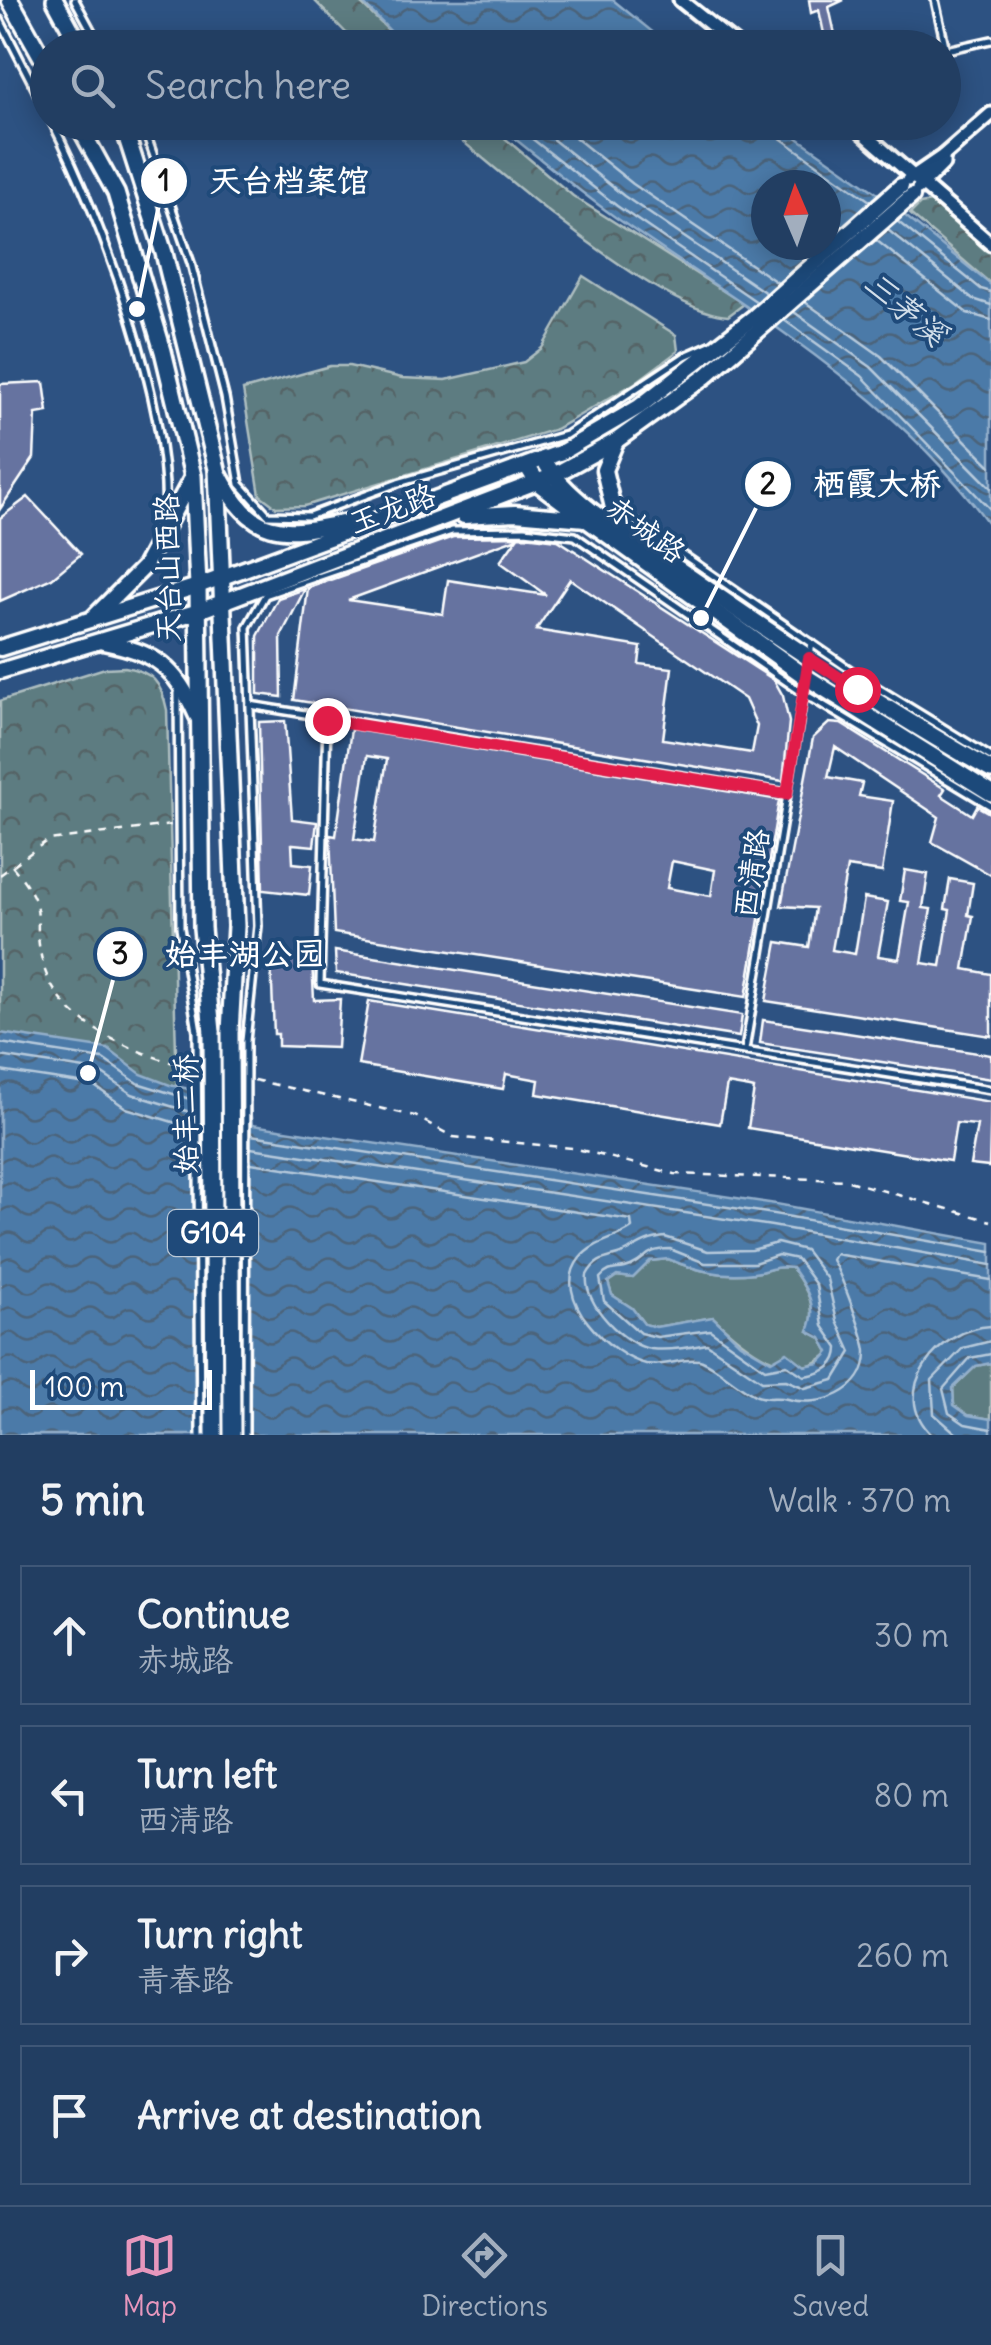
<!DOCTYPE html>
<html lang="en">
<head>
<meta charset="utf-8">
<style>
	:root { --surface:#223e62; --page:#2a4568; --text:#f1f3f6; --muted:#a2aebe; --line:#3f5777; --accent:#e797bd }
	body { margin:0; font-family:Delius,"LXGW WenKai TC",sans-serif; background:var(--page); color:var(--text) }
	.compass { position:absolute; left:751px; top:170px; width:90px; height:90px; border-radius:50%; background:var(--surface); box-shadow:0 5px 25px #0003; rotate:358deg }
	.scale { position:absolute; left:30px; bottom:25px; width:182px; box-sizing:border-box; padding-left:10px; border:5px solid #fff; border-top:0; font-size:28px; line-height:35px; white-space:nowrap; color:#fff; -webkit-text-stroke:8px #1f4a7a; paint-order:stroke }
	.stop { position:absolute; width:30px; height:30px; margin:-22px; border:8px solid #e11d48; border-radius:50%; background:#fff }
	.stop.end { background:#e11d48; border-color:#fff; box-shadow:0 2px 10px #0008 }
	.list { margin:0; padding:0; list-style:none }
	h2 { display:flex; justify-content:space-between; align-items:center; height:130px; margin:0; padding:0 40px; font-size:42px }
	h2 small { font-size:32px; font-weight:400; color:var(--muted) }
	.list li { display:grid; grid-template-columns:65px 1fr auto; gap:30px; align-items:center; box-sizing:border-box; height:140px; margin:0 20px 20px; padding:0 20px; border:2px solid var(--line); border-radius:0px }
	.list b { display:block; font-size:38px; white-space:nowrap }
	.list p { margin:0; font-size:32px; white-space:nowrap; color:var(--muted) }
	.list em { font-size:32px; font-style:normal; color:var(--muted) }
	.icon { flex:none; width:55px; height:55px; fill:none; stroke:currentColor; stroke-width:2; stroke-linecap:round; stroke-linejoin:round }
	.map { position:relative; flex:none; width:991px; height:1435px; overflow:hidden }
	.search { position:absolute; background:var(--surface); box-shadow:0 5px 25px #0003; left:30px; right:30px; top:30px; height:110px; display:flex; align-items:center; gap:25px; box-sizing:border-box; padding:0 35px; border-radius:55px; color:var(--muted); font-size:38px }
	.sheet { height:770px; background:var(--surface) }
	nav { display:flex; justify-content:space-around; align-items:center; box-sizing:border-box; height:140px; border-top:2px solid var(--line); background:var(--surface); font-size:28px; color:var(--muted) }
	nav a { display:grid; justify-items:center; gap:5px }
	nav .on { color:var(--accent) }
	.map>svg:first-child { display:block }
</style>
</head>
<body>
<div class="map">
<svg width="991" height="1435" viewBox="0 0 991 1435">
	<defs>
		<pattern id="park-crowns" width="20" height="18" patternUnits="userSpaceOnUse" patternTransform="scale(2.5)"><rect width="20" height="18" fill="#5d7c81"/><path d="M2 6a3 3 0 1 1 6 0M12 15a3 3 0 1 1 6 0" fill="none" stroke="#546466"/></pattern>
		<pattern id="water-waves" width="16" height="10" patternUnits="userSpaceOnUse" patternTransform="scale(2.5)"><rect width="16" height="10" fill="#4b7aa8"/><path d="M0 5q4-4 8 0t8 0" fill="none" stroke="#4c637a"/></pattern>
	</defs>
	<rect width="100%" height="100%" fill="#2d5282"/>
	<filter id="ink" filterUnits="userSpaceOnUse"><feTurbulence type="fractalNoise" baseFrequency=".01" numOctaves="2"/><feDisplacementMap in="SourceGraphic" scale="20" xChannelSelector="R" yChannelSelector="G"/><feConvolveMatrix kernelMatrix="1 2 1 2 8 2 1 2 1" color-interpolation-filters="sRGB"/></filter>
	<g filter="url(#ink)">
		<g fill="#5d7c81" stroke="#aebec0" stroke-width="2.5">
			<path d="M668,1259C697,1271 722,1277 754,1273C769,1271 776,1265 792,1268C806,1289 819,1307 808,1331L821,1338L829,1352C794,1390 740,1343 713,1317L656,1327L644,1324L632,1308L612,1295L608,1282L616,1276L633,1278L650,1261Z"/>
			<polygon points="991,1363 991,1419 968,1415 954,1405 953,1388 976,1366"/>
		</g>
		<g fill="url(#park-crowns)" stroke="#aebec0" stroke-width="2.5">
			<polygon points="314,0 357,0 406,47 360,47"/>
			<path d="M441,123H487L573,196L744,304L728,316C658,312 499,171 441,123Z"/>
			<polygon points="937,201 991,250 991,284 910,214 920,204"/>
			<polygon points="583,276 676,335 678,351 635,383 556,429 304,506 276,507 260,495 243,390 330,366 349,366 402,378 446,380 524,362 542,348"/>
			<path d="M125,667C153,672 161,682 167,710L186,1435H0V701L105,668Z"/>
		</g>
		<g fill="url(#water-waves)" stroke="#93afcb" stroke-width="2.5" fill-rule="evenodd">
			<polygon points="360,0 613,0 671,47 406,47"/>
			<path d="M495,123H776L878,194L991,285V527C894,393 748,310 615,217C574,188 535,154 495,123ZM766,185H826V245H766Z"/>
			<path d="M0,1033L108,1049L141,1074L170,1085L249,1101L252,1125L776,1204L991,1243V1363L976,1366L953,1388L954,1405L968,1415L991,1419V1435H0ZM668,1259C697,1271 722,1277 754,1273C769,1271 776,1265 792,1268C807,1289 819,1307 808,1331L821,1338L829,1352L819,1363L805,1366L787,1352L771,1361L740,1343L713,1317L656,1327L644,1324L632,1308L612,1295L608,1282L617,1276L633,1278L650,1261Z"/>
		</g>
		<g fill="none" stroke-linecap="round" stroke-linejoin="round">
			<g stroke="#b7cadc" stroke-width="2.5">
				<polyline points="511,122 617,206 757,302"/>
				<polyline points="531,122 624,196 766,293"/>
				<polyline points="556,122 633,184 778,283"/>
				<polyline points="771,122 776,135 870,201"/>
				<polyline points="897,221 981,289 991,292"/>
				<polyline points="888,230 973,299 991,305"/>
				<polyline points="876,240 967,313 991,320"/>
				<polyline points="805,302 881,356 991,466"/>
				<polyline points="794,312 871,367 991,488"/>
				<polyline points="784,320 862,376 991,510"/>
				<polyline points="0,1043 103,1059 137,1083 193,1100"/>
				<polyline points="0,1056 98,1071 132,1094 193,1113"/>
				<polyline points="0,1071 93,1085 126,1108 193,1128"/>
				<polyline points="251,1135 774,1214 991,1252"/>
				<polyline points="251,1148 772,1226 991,1265"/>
				<path d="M251,1163L631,1220L632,1228C615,1240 594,1241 580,1258C548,1297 611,1356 646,1364C664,1367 681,1358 699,1360C714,1363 739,1389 757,1396C767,1400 777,1396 787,1399C819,1408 866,1393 866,1352C866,1341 840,1271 832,1260L835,1254L991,1280"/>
				<path d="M665,1237L708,1251L752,1250L777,1243L805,1250L827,1279L837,1321L851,1352L834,1380L805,1388L786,1380L762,1381L707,1344C692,1347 666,1351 651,1349C624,1345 583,1304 587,1275C598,1254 612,1260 628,1251C642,1243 648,1239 665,1237Z"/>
				<path d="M670,1249L705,1263H754L778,1255L797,1259L816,1285L823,1326L838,1348C838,1367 821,1374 804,1376L787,1365L765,1369L710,1330L657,1337L640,1333L604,1301L600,1278C611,1265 618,1272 631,1266C650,1257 643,1250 670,1249Z"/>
				<polyline points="991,1354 970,1358 943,1389 949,1413 965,1424 991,1429"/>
				<path d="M932,1435C886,1391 940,1328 991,1326"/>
				<polyline points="958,1435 934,1414 932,1380 963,1348 991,1341"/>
			</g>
		</g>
		<g fill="#6673a0" stroke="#fff" stroke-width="2.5" fill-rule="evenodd">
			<polygon points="809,0 844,0 829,7 838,48 827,48 819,10 811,13"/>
			<polygon points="44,382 48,412 36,414 34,458 0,509 0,384"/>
			<polygon points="28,497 81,554 52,578 0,601 0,518"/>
			<path d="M525,536L558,540L774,680L783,696L789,722L783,781L294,700L308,588L453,537ZM517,538L500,562L546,595L448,580L443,614L348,600ZM570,579L745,699L757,726L752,753L663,739L672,668L639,664L641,647L536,630Z"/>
			<polygon points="305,589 281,636 282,697 258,694 258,636 278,598"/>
			<polygon points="285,721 292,819 317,822 314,846 292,844 293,863 312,865 309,895 263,890 259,722"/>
			<polygon points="829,723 841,724 945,789 941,795 972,815 977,806 991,814 991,875 932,842 939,817 835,747 828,777 862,783 859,796 893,801 882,872 847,867 832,950 855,954 864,898 888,902 878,956 899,959 909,902 900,901 905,870 928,874 923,908 931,909 922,963 941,966 950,910 945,909 950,879 973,883 968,915 973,916 964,969 991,974 991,1036 766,1001 777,942 809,947 815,908 781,906 813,738"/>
			<path d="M351,729L779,800L746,997L334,933L330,835L336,836ZM367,756L387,759L374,842L354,839ZM672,861L715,870L711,896L667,888Z"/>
			<polygon points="335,951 742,1015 739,1037 336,973"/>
			<polygon points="312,959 314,1000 340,999 337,1048 278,1046 278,1034 274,1034 271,961"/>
			<polygon points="369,1001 991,1102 989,1167 970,1165 977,1125 956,1123 950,1161 748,1128 754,1089 750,1088 727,1084 720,1124 537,1094 539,1080 506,1074 503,1089 358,1065"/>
			<polygon points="763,1020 991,1055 991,1079 760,1043"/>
		</g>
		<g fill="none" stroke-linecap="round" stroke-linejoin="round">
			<defs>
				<g id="service">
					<polyline points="75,0 101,48"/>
					<polyline points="935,0 946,50 991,40"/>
					<polyline points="0,20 48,114"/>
					<path d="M52,122C103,222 172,409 165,520"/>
					<polyline points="142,122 191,263 225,397 240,484 268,515 309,516 398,483 566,435 685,356 710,345"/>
					<polyline points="618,510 865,680 991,757"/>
					<polyline points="178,693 180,927 197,1031"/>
					<polyline points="250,705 787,793"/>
					<polyline points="327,720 320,984 991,1090"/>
					<polyline points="246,1041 258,926 247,627 265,595 452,531 525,530 575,536 803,693 991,806"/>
					<polyline points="745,1050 812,643"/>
				</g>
				<g id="tertiary">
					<polyline points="680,0 740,48"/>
					<polyline points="851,122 991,244"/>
					<polyline points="943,156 991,114"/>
					<polyline points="908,180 943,156 943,164 918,189"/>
				</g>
				<g id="secondary">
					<polyline points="616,441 604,470 618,529"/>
					<path d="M218,472C257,549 290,532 363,519"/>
					<polyline points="464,516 515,513 586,519"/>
					<polyline points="94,617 144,567 193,476"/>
					<path d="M103,642C156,653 174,665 197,716"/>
					<polyline points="0,648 198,586 562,452 639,407 754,317 901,186"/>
					<polyline points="0,671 196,612 552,476 616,441 706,376 912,196"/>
				</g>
				<g id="primary">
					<polyline points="10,0 48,68"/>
					<polyline points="55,0 81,48"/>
					<polyline points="77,122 116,193 163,351 193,476 198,586 202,928 212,1032"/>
					<polyline points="122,122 164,253 217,469 236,926 230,1032"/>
					<path d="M544,459C563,502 644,546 684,573C784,642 885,710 991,770"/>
					<polyline points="527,466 537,482 586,519 806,677 991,793"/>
				</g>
			</defs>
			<use href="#service" stroke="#fff" stroke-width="12"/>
			<use href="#tertiary" stroke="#fff" stroke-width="19"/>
			<use href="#secondary" stroke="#fff" stroke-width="21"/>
			<use href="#primary" stroke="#fff" stroke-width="22"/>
			<g stroke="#fff" stroke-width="2.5" stroke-dasharray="8 8" stroke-linecap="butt">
				<path d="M12,866C53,914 29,913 43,964C59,1025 134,1052 187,1067"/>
				<polyline points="0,875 48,840 171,825"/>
				<polyline points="254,1080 415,1116 453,1137 573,1148 675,1174 845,1180 991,1221"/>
			</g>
			<use href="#service" stroke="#1f4a7a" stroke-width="5"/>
			<use href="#tertiary" stroke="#1f4a7a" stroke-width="11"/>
			<use href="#secondary" stroke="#1f4a7a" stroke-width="14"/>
			<use href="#primary" stroke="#1f4a7a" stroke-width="15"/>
			<defs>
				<g id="service-bridge">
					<polyline points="197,1031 200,1435"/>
					<polyline points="245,1435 246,1041"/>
				</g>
				<g id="primary-bridge">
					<polyline points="212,1032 214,1435"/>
					<polyline points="230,1032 232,1435"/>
				</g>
			</defs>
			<use href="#service-bridge" stroke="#fff" stroke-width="12" stroke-linecap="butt"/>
			<use href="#primary-bridge" stroke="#fff" stroke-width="22" stroke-linecap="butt"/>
			<use href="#service-bridge" stroke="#1f4a7a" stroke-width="5"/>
			<use href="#primary-bridge" stroke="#1f4a7a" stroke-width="15"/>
		</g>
	</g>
	<g fill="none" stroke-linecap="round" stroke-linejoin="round" filter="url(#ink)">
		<polyline stroke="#e11d48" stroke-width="12" points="327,720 787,794 809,658 857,689"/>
	</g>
	<g text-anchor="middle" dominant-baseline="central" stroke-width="8" stroke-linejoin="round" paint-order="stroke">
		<rect fill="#1f4a7a" stroke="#bcc9d7" stroke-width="2.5" x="168" y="1210" width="90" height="46" rx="8"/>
		<g font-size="28" font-weight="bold" fill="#fff">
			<text x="213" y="1233">G104</text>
		</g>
		<g font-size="30" fill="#fff" stroke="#1f4a7a">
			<text transform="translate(392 508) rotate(-20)">玉龙路</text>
			<text transform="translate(646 529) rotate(36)">赤城路</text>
			<text transform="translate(167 568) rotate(-91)">天台山西路</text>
			<text transform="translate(751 873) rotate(-81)">西清路</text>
			<text transform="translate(185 1114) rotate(-90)">始丰二桥</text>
		</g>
		<g font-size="32" font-style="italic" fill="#d2dee9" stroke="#1f4a7a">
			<text transform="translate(906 308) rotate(40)">三茅溪</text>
		</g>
	</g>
	<path fill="none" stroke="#fff" stroke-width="4" d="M137 309L164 181M701 618L768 484M88 1073L120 954"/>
	<g fill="#fff" stroke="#1f4a7a" stroke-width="4">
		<circle cx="137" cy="309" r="10"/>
		<circle cx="701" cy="618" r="10"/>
		<circle cx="88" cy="1073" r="10"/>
		<circle cx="164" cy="181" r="25"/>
		<circle cx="768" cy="484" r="25"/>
		<circle cx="120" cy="954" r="25"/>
	</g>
	<g font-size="30" text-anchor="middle" font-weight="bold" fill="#111">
		<text x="164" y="191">1</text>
		<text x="768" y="494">2</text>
		<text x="120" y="964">3</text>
	</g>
	<g font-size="32" text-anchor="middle" font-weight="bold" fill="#fff" stroke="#1f4a7a" stroke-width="8" stroke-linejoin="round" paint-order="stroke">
		<text x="289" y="192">天台档案馆</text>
		<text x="877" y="495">栖霞大桥</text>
		<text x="245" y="965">始丰湖公园</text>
	</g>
</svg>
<svg class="compass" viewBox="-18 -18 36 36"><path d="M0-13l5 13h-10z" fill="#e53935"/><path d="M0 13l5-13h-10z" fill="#a2aebe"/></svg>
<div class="scale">100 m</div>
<div class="stop" style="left:857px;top:689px"></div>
<div class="stop end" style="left:327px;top:720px"></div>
<div class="search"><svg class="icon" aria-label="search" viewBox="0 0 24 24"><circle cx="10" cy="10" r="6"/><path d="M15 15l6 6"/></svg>Search here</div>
</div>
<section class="sheet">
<h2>5 min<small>Walk · 370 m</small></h2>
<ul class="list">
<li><svg class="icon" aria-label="ahead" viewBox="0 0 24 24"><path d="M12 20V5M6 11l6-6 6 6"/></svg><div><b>Continue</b><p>赤城路</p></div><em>30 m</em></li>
<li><svg class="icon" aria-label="left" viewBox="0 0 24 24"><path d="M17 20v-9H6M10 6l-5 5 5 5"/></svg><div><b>Turn left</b><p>西清路</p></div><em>80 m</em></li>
<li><svg class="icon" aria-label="right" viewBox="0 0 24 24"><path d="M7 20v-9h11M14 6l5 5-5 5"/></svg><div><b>Turn right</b><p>青春路</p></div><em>260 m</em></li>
<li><svg class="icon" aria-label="arrive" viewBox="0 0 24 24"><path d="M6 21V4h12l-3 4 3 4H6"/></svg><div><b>Arrive at destination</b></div></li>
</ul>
</section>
<nav>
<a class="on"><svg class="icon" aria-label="map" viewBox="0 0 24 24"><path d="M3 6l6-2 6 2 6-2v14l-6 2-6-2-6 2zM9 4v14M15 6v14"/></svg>Map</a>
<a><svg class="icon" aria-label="directions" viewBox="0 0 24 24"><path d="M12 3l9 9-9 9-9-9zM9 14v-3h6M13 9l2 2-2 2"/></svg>Directions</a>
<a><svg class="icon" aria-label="saved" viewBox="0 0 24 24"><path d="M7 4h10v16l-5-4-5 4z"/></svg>Saved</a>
</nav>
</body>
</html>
